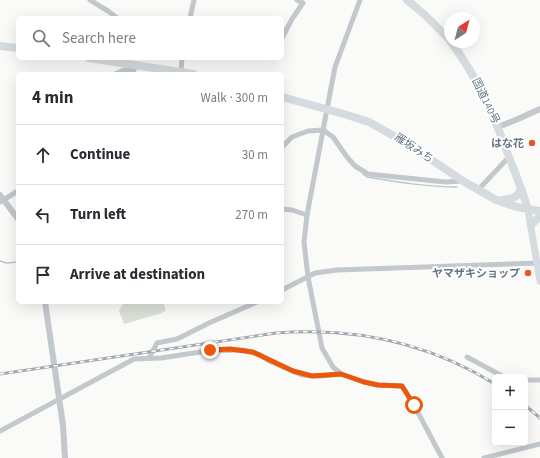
<!DOCTYPE html>
<html lang="en">
<head>
<meta charset="utf-8">
<style>
	:root { --surface:#fff; --page:#f7f7f7; --text:#2b2b33; --muted:#7c7c81; --line:#e1e1e2 }
	body { margin:0; font-family:"Source Sans 3","Noto Sans JP",sans-serif; background:var(--page); color:var(--text) }
	.controls { position:absolute; right:12px; bottom:12px; display:grid; overflow:hidden; border-radius:6px; box-shadow:0 4px 16px #0002 }
	.controls button { width:36px; height:36px; display:grid; place-items:center; padding:0; border:0; border-bottom:1px solid var(--line); background:var(--surface); color:var(--text); font:20px sans-serif }
	.compass { position:absolute; left:444px; top:12px; width:36px; height:36px; border-radius:50%; background:var(--surface); box-shadow:0 4px 16px #0002; rotate:36deg }
	.stop { position:absolute; width:12px; height:12px; margin:-9px; border:3px solid #ea580c; border-radius:50%; background:#fff }
	.stop.end { background:#ea580c; border-color:#fff; box-shadow:0 1px 4px #0008 }
	.list { margin:0; padding:0; list-style:none }
	h2 { display:flex; justify-content:space-between; align-items:center; height:52px; margin:0; padding:0 16px; font-size:17px }
	h2 small { font-size:13px; font-weight:400; color:var(--muted) }
	.list li { display:grid; grid-template-columns:26px 1fr auto; gap:12px; align-items:center; box-sizing:border-box; height:60px; padding:0 16px; border-top:1px solid var(--line) }
	.list b { display:block; font-size:15px; white-space:nowrap }
	.list em { font-size:13px; font-style:normal; color:var(--muted) }
	.icon { flex:none; width:22px; height:22px; fill:none; stroke:currentColor; stroke-width:2; stroke-linecap:round; stroke-linejoin:round }
	.map { position:relative; flex:none; width:540px; height:458px; overflow:hidden }
	.search { position:absolute; background:var(--surface); box-shadow:0 4px 16px #0002; left:16px; top:16px; width:268px; height:44px; display:flex; align-items:center; gap:10px; box-sizing:border-box; padding:0 14px; border-radius:6px; color:var(--muted); font-size:15px }
	.panel { position:absolute; background:var(--surface); box-shadow:0 4px 16px #0002; left:16px; top:72px; width:268px; height:232px; border-radius:6px }
	.map>svg:first-child { display:block }
</style>
</head>
<body>
<div class="map">
<svg width="540" height="458" viewBox="0 0 540 458">
	<rect width="100%" height="100%" fill="#fafaf8"/>
	<polygon fill="#dadfd7" points="124,302 165,302 164,305 166,310 162,313 124,324 119,311"/>
	<g fill="none" stroke-linecap="round" stroke-linejoin="round">
		<g stroke="#bbc7cb" stroke-width="1.5">
			<path d="M363,174L367,177C397,182 427,187 457,187"/>
			<polyline points="0,261 6,263 18,262"/>
		</g>
		<g stroke="#c3c8cc" stroke-width="5">
			<polyline points="90,0 108,11 117,18"/>
			<polyline points="360,0 335,67 307,215 304,242 308,277 322,348 333,367 341,374 364,382 378,385 402,386 414,405 442,458"/>
			<polyline points="190,18 194,0"/>
			<polyline points="282,38 292,19 303,3 297,0"/>
			<polyline points="181,71 182,58"/>
			<polyline points="115,74 124,70 134,70"/>
			<polyline points="282,147 292,137 308,131 323,130 333,137 347,157 355,166 368,174 445,182 462,181"/>
			<polyline points="478,190 509,157"/>
			<polyline points="0,202 18,191"/>
			<polyline points="282,209 292,210 307,215"/>
			<polyline points="282,290 315,273 337,270 539,263"/>
			<polyline points="467,357 504,377"/>
			<polyline points="149,358 157,343 177,339 209,323 257,302"/>
			<polyline points="525,380 540,380"/>
			<polyline points="0,431 134,359 161,358 207,351 243,350 260,355 269,361 302,375 321,376 341,374"/>
			<polyline points="484,458 540,444"/>
		</g>
		<g stroke="#c3c8cc" stroke-width="6">
			<polyline points="498,127 518,119 540,109"/>
			<polyline points="0,195 18,219"/>
			<polyline points="45,302 63,425 65,458"/>
		</g>
		<polyline stroke="#d6dbdf" stroke-width="7" points="528,210 540,281"/>
		<g stroke="#d6dbdf" stroke-width="8">
			<polyline points="407,0 425,15 450,40"/>
			<path d="M451,42C478,78 494,116 509,157C516,175 523,192 528,210"/>
			<polyline points="0,46 18,48"/>
			<polyline points="89,58 193,74"/>
			<polyline points="282,97 344,114 369,122 408,144 463,181 496,200 517,207 540,211"/>
			<path d="M501,200C510,199 517,199 521,189"/>
			<polyline points="531,225 540,216"/>
		</g>
		<defs>
			<g id="rail">
				<path d="M0,374L276,333C355,327 427,342 495,384"/>
				<polyline points="525,405 540,418"/>
			</g>
		</defs>
		<use href="#rail" stroke="#a2aab0" stroke-width="3"/>
		<use href="#rail" stroke="#fff" stroke-width="1.5" stroke-dasharray="4.5" stroke-linecap="butt"/>
	</g>
	<g fill="none" stroke-linecap="round" stroke-linejoin="round">
		<polyline stroke="#ea580c" stroke-width="5" points="210,350 230,349 253,352 293,371 312,376 341,374 364,382 378,385 402,386 414,405"/>
	</g>
	<g fill="#e4572e" stroke="#fff" stroke-width="1.5">
		<circle cx="532" cy="143" r="4"/>
		<circle cx="528" cy="273" r="4"/>
	</g>
	<g text-anchor="middle" dominant-baseline="central" stroke-width="4" stroke-linejoin="round" paint-order="stroke">
		<g font-size="11" fill="#657683" stroke="#fff">
			<text transform="translate(486 101) rotate(64)">国道140号</text>
			<text transform="translate(414 148) rotate(33)">雁坂みち</text>
		</g>
		<g font-size="11" font-weight="bold" fill="#657683" stroke="#fff" text-anchor="end">
			<text x="524" y="143">はな花</text>
			<text x="520" y="273">ヤマザキショップ</text>
		</g>
	</g>
</svg>
<div class="controls">
<button>+</button>
<button>−</button>
</div>
<svg class="compass" viewBox="-18 -18 36 36"><path d="M0-13l5 13h-10z" fill="#e53935"/><path d="M0 13l5-13h-10z" fill="#7c7c81"/></svg>
<div class="stop" style="left:414px;top:405px"></div>
<div class="stop end" style="left:210px;top:350px"></div>
<div class="search"><svg class="icon" aria-label="search" viewBox="0 0 24 24"><circle cx="10" cy="10" r="6"/><path d="M15 15l6 6"/></svg>Search here</div>
<section class="panel">
<h2>4 min<small>Walk · 300 m</small></h2>
<ul class="list">
<li><svg class="icon" aria-label="ahead" viewBox="0 0 24 24"><path d="M12 20V5M6 11l6-6 6 6"/></svg><div><b>Continue</b></div><em>30 m</em></li>
<li><svg class="icon" aria-label="left" viewBox="0 0 24 24"><path d="M17 20v-9H6M10 6l-5 5 5 5"/></svg><div><b>Turn left</b></div><em>270 m</em></li>
<li><svg class="icon" aria-label="arrive" viewBox="0 0 24 24"><path d="M6 21V4h12l-3 4 3 4H6"/></svg><div><b>Arrive at destination</b></div></li>
</ul>
</section>
</div>
</body>
</html>
